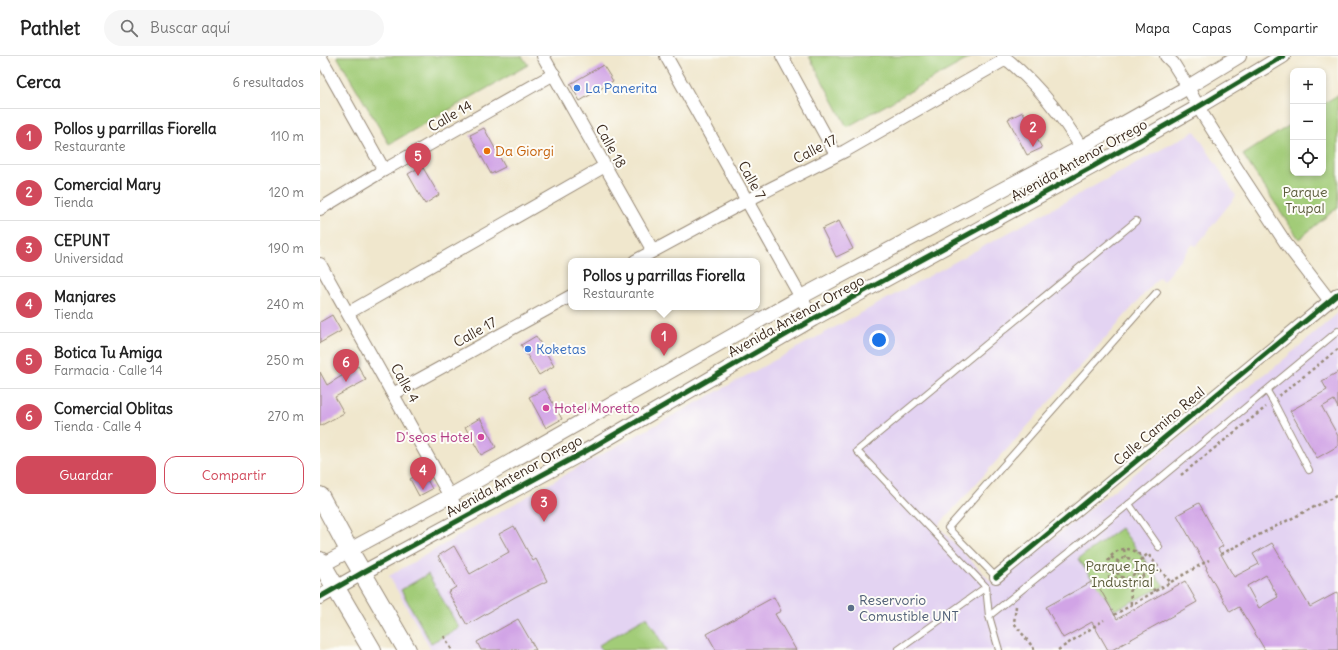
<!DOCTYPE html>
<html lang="es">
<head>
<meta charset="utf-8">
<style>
	:root { --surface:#fff; --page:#f6f6f6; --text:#222; --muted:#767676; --line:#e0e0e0; --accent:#d1495b }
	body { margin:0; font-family:Delius,sans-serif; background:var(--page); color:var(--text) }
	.controls { position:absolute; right:12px; top:12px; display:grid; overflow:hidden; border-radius:8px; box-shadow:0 2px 6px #0003 }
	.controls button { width:36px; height:36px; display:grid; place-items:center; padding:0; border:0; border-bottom:1px solid var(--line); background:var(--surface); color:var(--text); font:20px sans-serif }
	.you { position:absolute; left:559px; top:284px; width:14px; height:14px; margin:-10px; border:3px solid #fff; border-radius:50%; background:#1a73e8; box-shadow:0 0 0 6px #1a73e833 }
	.badge { display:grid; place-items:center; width:26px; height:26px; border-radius:50%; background:var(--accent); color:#fff; font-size:13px; font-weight:700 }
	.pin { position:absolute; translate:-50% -33px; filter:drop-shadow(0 1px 2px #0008) }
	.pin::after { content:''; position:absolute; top:21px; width:14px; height:12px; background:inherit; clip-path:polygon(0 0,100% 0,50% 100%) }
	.popup { position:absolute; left:248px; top:202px; width:192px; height:52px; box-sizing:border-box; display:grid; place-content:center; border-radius:8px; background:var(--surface); filter:drop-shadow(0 1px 3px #0005); font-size:13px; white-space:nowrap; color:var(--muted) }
	.popup b { font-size:15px; color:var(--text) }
	.popup::after { content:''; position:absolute; left:50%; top:100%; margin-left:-8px; border:8px solid transparent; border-top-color:var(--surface) }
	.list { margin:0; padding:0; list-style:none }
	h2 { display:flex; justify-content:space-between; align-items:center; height:52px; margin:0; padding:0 16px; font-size:17px }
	h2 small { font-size:13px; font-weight:400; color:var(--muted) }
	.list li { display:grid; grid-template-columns:26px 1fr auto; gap:12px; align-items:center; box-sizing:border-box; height:56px; padding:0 16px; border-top:1px solid var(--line) }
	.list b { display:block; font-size:15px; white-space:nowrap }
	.list p { margin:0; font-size:13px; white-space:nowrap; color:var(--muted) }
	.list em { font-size:13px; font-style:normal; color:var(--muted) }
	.actions { display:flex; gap:8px; padding:12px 16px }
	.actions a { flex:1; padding:9px 0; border:1px solid var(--accent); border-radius:12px; text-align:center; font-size:14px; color:var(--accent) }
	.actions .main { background:var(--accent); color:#fff }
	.icon { flex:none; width:22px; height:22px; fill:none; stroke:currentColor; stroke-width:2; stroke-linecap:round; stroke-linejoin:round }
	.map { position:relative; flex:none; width:1018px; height:594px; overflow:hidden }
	header { display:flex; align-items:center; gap:24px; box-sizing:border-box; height:56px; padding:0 20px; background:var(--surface); border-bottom:1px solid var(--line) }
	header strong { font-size:19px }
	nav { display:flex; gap:22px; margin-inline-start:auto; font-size:14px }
	.search { width:280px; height:36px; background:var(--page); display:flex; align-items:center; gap:10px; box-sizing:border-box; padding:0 14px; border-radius:22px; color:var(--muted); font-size:15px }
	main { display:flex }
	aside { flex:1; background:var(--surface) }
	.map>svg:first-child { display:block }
</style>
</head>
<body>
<header>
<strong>Pathlet</strong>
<div class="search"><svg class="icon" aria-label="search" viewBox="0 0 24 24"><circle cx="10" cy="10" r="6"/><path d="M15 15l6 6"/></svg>Buscar aquí</div>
<nav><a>Mapa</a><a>Capas</a><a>Compartir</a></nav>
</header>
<main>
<aside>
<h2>Cerca<small>6 resultados</small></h2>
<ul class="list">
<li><span class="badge">1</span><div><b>Pollos y parrillas Fiorella</b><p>Restaurante</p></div><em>110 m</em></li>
<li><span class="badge">2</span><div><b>Comercial Mary</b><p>Tienda</p></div><em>120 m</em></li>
<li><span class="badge">3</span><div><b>CEPUNT</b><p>Universidad</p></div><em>190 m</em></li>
<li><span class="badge">4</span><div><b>Manjares</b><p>Tienda</p></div><em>240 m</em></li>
<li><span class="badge">5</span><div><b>Botica Tu Amiga</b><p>Farmacia · Calle 14</p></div><em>250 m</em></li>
<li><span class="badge">6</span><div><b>Comercial Oblitas</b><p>Tienda · Calle 4</p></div><em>270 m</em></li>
</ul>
<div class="actions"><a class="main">Guardar</a><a>Compartir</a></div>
</aside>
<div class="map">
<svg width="1018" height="594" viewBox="0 0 1018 594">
	<rect width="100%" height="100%" fill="#fdfcf7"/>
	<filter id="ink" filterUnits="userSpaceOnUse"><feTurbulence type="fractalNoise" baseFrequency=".025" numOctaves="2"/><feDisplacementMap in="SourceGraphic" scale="8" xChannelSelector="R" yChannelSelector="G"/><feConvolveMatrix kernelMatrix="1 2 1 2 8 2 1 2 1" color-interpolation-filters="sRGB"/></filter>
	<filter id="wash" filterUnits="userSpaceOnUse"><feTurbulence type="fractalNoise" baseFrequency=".012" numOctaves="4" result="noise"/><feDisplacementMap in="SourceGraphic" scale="16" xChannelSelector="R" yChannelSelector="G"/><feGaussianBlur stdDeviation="0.9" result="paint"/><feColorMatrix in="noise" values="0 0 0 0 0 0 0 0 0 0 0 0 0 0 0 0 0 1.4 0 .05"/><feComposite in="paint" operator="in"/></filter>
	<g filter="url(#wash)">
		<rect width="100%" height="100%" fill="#f0e7cd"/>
		<polygon fill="#e3d3f2" points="875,75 916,140 876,190 873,188 843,225 839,221 698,381 618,470 674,529 899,351 955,311 1018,257 1018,594 111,594 69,520 255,413"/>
		<g fill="#a2cc78" stroke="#6e7b4b">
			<polygon points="17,0 202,0 208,9 69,88"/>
			<polygon points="489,0 653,0 527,71"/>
			<polygon points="1018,39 1018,151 979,183 923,99 973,67 973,117 1003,117 1003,48"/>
			<polygon points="801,472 844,530 795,554 758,503"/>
			<polygon points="108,518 139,572 111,587 81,534"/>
			<polygon points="327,561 346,594 282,594 279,589"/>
		</g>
		<g id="blocks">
			<g fill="#d1a4e6" fill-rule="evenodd">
				<polygon points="283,9 293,25 260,45 250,28"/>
				<polygon points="703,56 722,92 707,99 688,63"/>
				<polygon points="164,72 185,111 171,118 150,79"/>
				<polygon points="102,110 119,139 105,148 88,118"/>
				<polygon points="519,165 533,193 516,201 502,173"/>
				<polygon points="12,259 21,275 0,287 0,266"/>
				<polygon points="216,280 234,310 219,319 201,289"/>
				<polygon points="38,310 46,324 15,341 24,357 0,370 0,316 7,329"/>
				<polygon points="1018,316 1018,352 1014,344 1002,351 1018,380 1018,390 997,402 970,355 1007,334 1002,325"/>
				<polygon points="225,333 242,363 226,372 209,341"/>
				<polygon points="160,362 176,391 161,399 145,371"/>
				<polygon points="103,416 112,433 99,440 90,423"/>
				<path d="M879,447L903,490L898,493L914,521L939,508L933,498L952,487L990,551L1018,536V594H945L919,551L910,556L886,513L887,512L857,459ZM946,519L958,541L939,552L927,530Z"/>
				<polygon points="194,470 213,505 216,503 227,525 195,541 147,569 128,536 136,531 118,500 134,490 150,518 189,496 179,478"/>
				<polygon points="775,524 797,563 865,525 877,546 792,594 788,594 772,566 743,582 726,551"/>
				<polygon points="454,541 461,555 455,558 476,594 396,594 387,578"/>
				<polygon points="198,563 216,594 161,594 157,586"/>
			</g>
		</g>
	</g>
	<g filter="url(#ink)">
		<use href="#blocks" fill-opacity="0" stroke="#968876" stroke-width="1"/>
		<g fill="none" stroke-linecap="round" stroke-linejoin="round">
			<defs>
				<g id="service">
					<polyline points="947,335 953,345 989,414"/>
					<polyline points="809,448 839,491"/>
					<polyline points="676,521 628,472 837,236"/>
					<polyline points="669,560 809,448 1018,275"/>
					<polyline points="578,594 666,531"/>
					<polyline points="679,594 669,560 666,531 537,395 816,165"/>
				</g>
				<g id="minor">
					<polyline points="0,0 64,114"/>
					<polyline points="223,0 333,195"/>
					<polyline points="346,0 493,263"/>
					<polyline points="462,0 516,99"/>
					<path d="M683,0C720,30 750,69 772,111"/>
					<polyline points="846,0 853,7 868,31 878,51 921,119 967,189 1010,245"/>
					<polyline points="0,153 64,114 234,18"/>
					<polyline points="315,205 426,145 525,95 686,3"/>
					<polyline points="0,208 142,462"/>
					<polyline points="28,257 285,110"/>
					<polyline points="73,338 251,240"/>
					<polyline points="676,521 1018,238"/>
				</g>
				<g id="tertiary">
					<polyline points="0,510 130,440 481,241 762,91 868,31 919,0"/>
					<polyline points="0,541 42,517 266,395 493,263 772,111 878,51 963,0"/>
				</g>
				<g id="primary">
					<polyline points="0,440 29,494 87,594"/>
					<polyline points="0,505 52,594"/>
				</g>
			</defs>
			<use href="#service" stroke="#968876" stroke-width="8"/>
			<use href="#minor" stroke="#968876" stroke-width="14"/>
			<use href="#tertiary" stroke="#968876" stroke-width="16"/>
			<use href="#primary" stroke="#968876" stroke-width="20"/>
			<g stroke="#968876" stroke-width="2.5" stroke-dasharray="3 3" stroke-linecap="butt">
				<polyline points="959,340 1018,293"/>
				<polyline points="861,419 946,351"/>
				<circle cx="806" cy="512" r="19"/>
				<polyline points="804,493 806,503"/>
				<polyline points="901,498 1018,439"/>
				<polyline points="791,501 799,506"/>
				<circle cx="806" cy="512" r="10"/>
				<polyline points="815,508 828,498 851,527"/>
				<polyline points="816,516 836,536"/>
				<polyline points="810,521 811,550"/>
				<polyline points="785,530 800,519"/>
				<polyline points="696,550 694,567 715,594"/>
				<polyline points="794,559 889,504"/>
				<polyline points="124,580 132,594"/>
				<polyline points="738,594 784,564"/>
			</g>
			<use href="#service" stroke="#fff" stroke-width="6"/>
			<use href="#minor" stroke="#fff" stroke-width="12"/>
			<use href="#tertiary" stroke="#fff" stroke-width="14"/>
			<use href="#primary" stroke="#fff" stroke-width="18"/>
			<defs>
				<g id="cycleway">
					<polyline points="676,521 1018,238"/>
					<polyline points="0,541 42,517 266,395 493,263 772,111 878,51 963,0"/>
				</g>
			</defs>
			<use href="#cycleway" stroke="#fdfcf7" stroke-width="8"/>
			<use href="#cycleway" stroke="#1b5e20" stroke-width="5"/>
		</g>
	</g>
	<g fill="#3f7fe0" stroke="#fdfcf7" stroke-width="1.5">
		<circle cx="257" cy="32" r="4"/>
		<circle cx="208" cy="293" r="4"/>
	</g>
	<circle fill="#e8710a" stroke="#fdfcf7" stroke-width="1.5" cx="167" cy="95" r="4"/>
	<g fill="#d1479c" stroke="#fdfcf7" stroke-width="1.5">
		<circle cx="226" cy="352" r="4"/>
		<circle cx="161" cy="381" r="4"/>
	</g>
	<circle fill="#5c6f8a" stroke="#fdfcf7" stroke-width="1.5" cx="531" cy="552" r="4"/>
	<g text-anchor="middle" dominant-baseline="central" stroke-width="4" stroke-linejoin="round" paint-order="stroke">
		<g font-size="14" fill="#366cbe" stroke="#fdfcf7" text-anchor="start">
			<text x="265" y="32">La Panerita</text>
			<text x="216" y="293">Koketas</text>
		</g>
		<g font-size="14" fill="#3b2a1e" stroke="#fdfcf7">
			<text transform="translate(130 60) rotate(-30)">Calle 14</text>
			<text transform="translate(291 90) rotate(61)">Calle 18</text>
			<text transform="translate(495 93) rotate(-27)">Calle 17</text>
			<text transform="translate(759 104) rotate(-29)">Avenida Antenor Orrego</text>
			<text transform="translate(432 124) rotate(61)">Calle 7</text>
			<text transform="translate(476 260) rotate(-29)">Avenida Antenor Orrego</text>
			<text transform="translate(155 276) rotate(-29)">Calle 17</text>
			<text transform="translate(85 327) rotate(61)">Calle 4</text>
			<text transform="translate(839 370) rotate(-40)">Calle Camino Real</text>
			<text transform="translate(194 420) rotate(-29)">Avenida Antenor Orrego</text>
		</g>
		<g font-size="14" fill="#c56008" stroke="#fdfcf7" text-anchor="start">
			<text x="175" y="95">Da Giorgi</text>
		</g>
		<g font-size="14" fill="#5a5b39" stroke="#fdfcf7">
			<text x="985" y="136">Parque<tspan x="985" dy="16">Trupal</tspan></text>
			<text x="802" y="510">Parque Ing.<tspan x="802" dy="16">Industrial</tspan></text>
		</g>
		<g font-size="14" fill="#b23c85" stroke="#fdfcf7" text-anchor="start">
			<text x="234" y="352">Hotel Moretto</text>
			<text x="153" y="381" text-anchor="end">D'seos Hotel</text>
		</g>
		<g font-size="14" fill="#4e5e75" stroke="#fdfcf7" text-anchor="start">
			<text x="539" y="544">Reservorio<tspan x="539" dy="16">Comustible UNT</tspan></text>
		</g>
	</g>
</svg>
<div class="controls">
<button>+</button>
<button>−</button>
<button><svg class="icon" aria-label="locate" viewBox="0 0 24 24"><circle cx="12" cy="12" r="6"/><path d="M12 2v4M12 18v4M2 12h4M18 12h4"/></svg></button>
</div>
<div class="you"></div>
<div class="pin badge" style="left:344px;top:300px">1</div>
<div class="popup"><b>Pollos y parrillas Fiorella</b>Restaurante</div>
<div class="pin badge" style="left:713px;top:91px">2</div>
<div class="pin badge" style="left:224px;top:466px">3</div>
<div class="pin badge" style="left:103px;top:434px">4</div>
<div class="pin badge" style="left:98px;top:120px">5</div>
<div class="pin badge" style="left:26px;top:326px">6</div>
</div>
</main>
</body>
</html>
